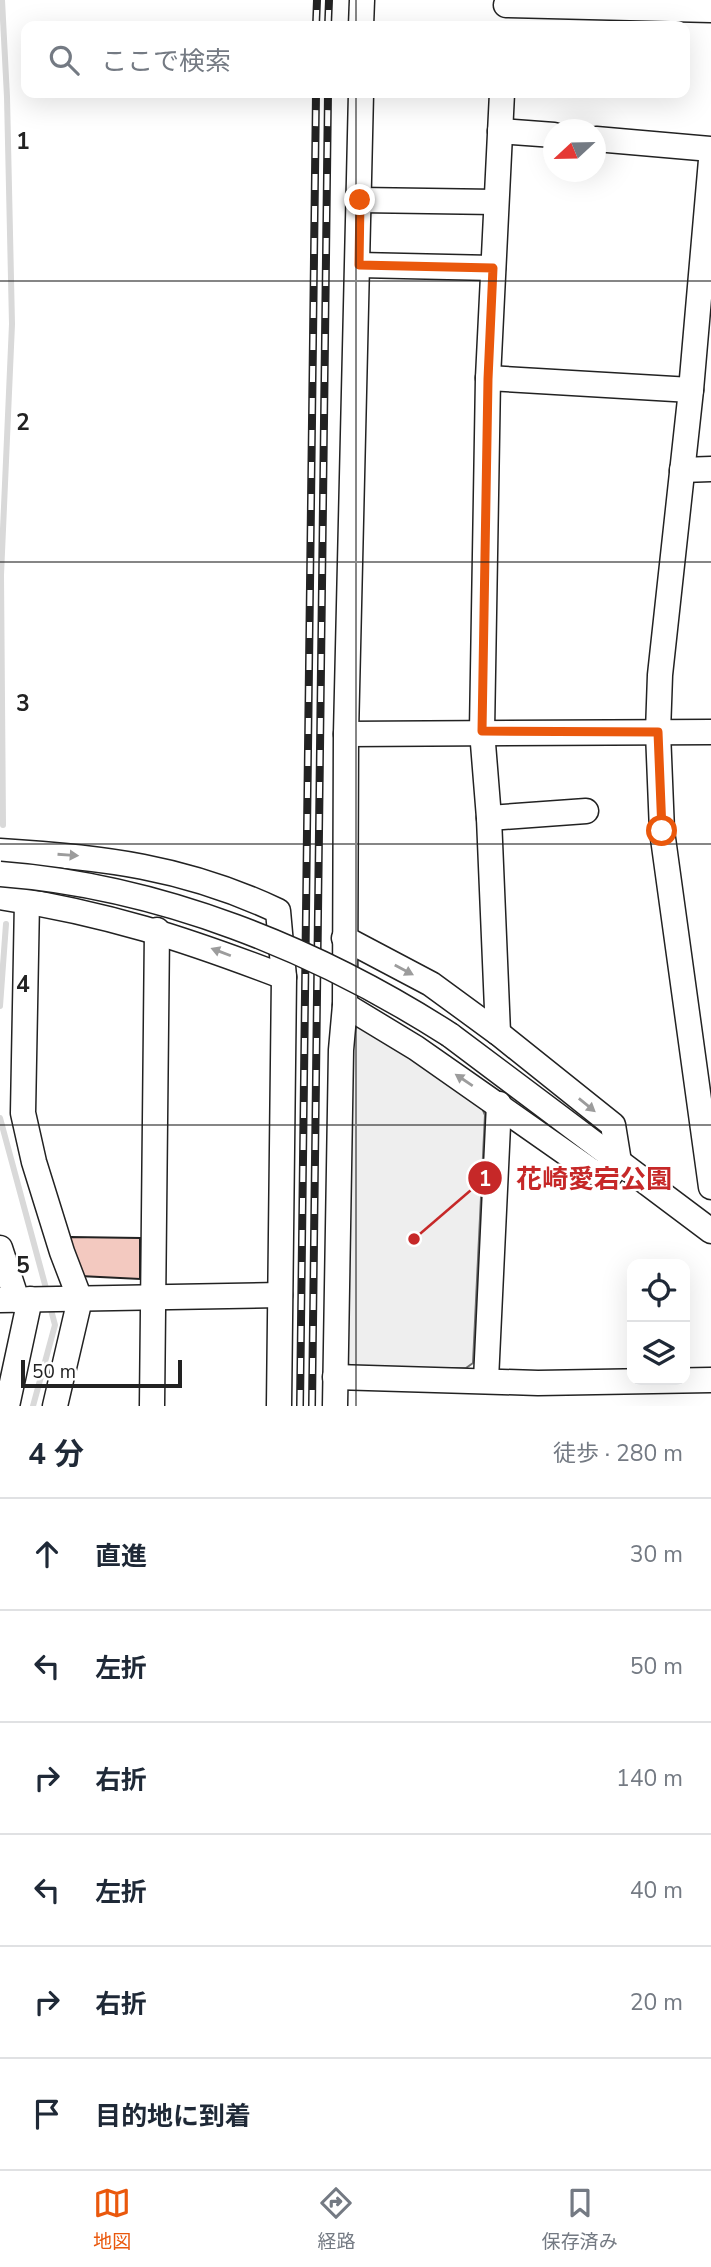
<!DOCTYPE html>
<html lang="ja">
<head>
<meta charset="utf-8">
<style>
	:root { --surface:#fff; --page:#f2f2f3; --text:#1f2937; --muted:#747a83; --line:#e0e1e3; --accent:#ea580c }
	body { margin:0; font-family:"Nunito Sans","Noto Sans JP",sans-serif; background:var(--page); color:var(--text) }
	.controls { position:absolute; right:21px; bottom:21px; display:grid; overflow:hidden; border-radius:14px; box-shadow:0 7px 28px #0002 }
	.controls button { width:63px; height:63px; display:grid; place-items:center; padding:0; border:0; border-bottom:2px solid var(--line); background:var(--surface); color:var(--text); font:35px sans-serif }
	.compass { position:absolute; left:543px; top:119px; width:63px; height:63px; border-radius:50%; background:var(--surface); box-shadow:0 7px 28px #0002; rotate:248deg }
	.scale { position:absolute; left:21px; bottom:18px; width:161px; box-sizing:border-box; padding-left:7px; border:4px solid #222; border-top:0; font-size:19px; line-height:24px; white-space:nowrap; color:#222; -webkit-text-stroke:5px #fff; paint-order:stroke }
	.stop { position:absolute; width:21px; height:21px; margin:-16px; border:5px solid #ea580c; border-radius:50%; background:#fff }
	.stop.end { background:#ea580c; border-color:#fff; box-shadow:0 2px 7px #0008 }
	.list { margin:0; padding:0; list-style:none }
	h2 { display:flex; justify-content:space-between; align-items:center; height:91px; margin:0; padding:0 28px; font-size:30px }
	h2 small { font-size:23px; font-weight:400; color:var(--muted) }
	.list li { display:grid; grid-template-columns:46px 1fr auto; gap:21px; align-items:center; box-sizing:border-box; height:112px; padding:0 28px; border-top:2px solid var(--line) }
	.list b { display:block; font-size:26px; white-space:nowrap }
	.list em { font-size:23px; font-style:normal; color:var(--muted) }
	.icon { flex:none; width:38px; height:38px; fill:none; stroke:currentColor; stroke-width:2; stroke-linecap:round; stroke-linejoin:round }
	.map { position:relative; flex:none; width:711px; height:1406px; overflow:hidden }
	.search { position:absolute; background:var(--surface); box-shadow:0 7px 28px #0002; left:21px; right:21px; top:21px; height:77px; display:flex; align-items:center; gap:18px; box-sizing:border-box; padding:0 24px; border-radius:14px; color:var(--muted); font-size:26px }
	.sheet { height:763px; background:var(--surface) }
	nav { display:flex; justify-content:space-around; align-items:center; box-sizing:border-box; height:98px; border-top:2px solid var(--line); background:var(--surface); font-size:19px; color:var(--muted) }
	nav a { display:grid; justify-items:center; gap:4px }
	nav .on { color:var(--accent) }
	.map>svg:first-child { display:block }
</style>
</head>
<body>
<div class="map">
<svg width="711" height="1406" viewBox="0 0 711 1406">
	<rect width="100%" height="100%" fill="#fff"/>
	<polygon fill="#eee" stroke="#6f6f6f" stroke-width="2" points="363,1024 480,1103 485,1115 473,1363 466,1368 353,1369 347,1363 349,1031"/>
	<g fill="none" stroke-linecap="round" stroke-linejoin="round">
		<g stroke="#d9d9d9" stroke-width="6">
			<polyline points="2,0 7,97 12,324 1,575 3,825"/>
			<polyline points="0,1006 6,924"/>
			<polyline points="0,1118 47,1292"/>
			<polyline points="33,1406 55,1325 50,1306"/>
		</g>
	</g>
	<polygon fill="#f3c9c0" stroke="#222" stroke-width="2" points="70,1237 140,1238 140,1279 80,1276"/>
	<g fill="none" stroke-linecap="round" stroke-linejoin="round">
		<defs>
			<g id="minor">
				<polyline points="506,5 711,10"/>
				<polyline points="361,26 362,0"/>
				<polyline points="500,131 554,135"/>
				<polyline points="596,139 711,149"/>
				<polyline points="711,160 691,390 660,675 658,732 662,831 711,1187"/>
				<polyline points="360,200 496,202"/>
				<polyline points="359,265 493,268"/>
				<polyline points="488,378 691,390"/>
				<polyline points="682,470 711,469"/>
				<polyline points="346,734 711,732"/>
				<polyline points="489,818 586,811"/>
				<path d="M0,851C102,857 185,867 278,911L284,977L279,1406"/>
				<path d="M0,897C106,913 185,939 284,977"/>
				<polyline points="27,901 23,1113 34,1162 62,1252 80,1299 55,1406"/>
				<polyline points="344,938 431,984 498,1033 613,1125 619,1162 611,1174 593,1172 416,1048 345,1005"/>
				<polyline points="498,1033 489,818 482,731 488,378 502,93"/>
				<polyline points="450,1035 711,1231"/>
				<polyline points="0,1248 17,1300"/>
				<polyline points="0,1300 280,1295"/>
				<polyline points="335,1377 538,1383 711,1380"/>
				<polyline points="486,1380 499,1104"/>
				<polyline points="7,1406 30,1299"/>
				<polyline points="152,1406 157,930"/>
				<polyline points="335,1406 341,1050 345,1005 346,734 361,93"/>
			</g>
		</defs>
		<use href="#minor" stroke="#222" stroke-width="27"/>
		<use href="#minor" stroke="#fff" stroke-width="24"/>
		<defs>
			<g id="rail">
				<polyline points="316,26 317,0"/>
				<polyline points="328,26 329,0"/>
				<polyline points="300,1406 316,93"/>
				<polyline points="312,1406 328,93"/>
			</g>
		</defs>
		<use href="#rail" stroke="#222" stroke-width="8"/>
		<use href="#rail" stroke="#fff" stroke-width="5" stroke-dasharray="16" stroke-linecap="butt"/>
		<defs>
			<path id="minor-bridge" d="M0,874C160,886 316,949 450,1035"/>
		</defs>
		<use href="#minor-bridge" stroke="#222" stroke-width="27" stroke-linecap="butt"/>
		<use href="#minor-bridge" stroke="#fff" stroke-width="24"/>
	</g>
	<defs><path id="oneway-solid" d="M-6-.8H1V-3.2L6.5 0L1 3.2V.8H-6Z" transform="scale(1.75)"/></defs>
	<g fill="#9c9c9c">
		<use href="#oneway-solid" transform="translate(68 855) rotate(4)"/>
		<use href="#oneway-solid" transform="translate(221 952) rotate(-159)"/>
		<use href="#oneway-solid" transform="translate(404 970) rotate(28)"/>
		<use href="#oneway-solid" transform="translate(464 1080) rotate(-146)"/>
		<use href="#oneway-solid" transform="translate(587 1105) rotate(39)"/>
	</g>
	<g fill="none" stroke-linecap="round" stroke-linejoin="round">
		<polyline stroke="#ea580c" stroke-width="9" points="360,200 359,265 493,268 488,379 482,731 658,732 662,831"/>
	</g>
	<path fill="none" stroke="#222" stroke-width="2" stroke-opacity="0.55" d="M356,0V26M356,93V1406M0,281H711M0,562H711M0,844H711M0,1125H711"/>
	<g font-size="23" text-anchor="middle" font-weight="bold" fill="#222" stroke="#fff" stroke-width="5" stroke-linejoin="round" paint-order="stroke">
		<text x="23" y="149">1</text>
		<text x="23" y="430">2</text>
		<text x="23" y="711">3</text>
		<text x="23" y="992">4</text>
		<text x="23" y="1273">5</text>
	</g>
	<path fill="none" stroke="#c62828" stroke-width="2.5" d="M414 1239L485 1178"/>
	<g fill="#c62828" stroke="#fff" stroke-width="2.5">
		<circle cx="414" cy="1239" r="7"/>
		<circle cx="485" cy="1178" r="18"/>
	</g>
	<g font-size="21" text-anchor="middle" font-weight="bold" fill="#fff">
		<text x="485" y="1186">1</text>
	</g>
	<g font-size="26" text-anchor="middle" font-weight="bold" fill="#c62828" stroke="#fff" stroke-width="5" stroke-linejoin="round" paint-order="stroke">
		<text x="594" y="1188">花崎愛宕公園</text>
	</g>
</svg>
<div class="controls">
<button><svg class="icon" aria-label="locate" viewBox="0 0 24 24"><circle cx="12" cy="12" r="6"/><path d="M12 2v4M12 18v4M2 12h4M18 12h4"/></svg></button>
<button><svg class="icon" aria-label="layers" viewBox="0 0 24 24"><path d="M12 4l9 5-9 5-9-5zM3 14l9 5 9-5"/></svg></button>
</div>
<svg class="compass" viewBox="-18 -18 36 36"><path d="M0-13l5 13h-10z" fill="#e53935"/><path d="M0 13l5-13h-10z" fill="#747a83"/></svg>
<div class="scale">50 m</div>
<div class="stop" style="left:662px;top:831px"></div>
<div class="stop end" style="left:360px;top:200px"></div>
<div class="search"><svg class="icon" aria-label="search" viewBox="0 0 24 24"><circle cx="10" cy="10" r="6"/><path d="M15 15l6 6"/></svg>ここで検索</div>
</div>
<section class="sheet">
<h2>4 分<small>徒歩 · 280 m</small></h2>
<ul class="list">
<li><svg class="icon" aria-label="ahead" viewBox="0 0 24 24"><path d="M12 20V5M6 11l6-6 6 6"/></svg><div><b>直進</b></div><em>30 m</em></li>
<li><svg class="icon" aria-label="left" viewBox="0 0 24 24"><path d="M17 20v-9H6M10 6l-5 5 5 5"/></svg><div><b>左折</b></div><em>50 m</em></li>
<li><svg class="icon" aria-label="right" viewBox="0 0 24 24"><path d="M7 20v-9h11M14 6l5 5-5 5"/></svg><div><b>右折</b></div><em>140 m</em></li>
<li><svg class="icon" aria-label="left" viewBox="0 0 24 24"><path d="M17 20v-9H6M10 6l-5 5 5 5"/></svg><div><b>左折</b></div><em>40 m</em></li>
<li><svg class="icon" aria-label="right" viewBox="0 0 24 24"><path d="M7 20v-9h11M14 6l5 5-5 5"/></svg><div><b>右折</b></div><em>20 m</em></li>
<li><svg class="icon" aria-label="arrive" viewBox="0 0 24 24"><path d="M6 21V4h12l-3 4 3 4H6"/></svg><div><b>目的地に到着</b></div></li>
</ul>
</section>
<nav>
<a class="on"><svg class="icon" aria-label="map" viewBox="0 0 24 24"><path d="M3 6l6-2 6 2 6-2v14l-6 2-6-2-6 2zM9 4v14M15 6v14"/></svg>地図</a>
<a><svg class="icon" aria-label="directions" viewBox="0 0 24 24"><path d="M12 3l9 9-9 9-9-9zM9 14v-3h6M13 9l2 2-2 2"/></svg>経路</a>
<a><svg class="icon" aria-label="saved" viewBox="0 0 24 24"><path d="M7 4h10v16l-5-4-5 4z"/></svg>保存済み</a>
</nav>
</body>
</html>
